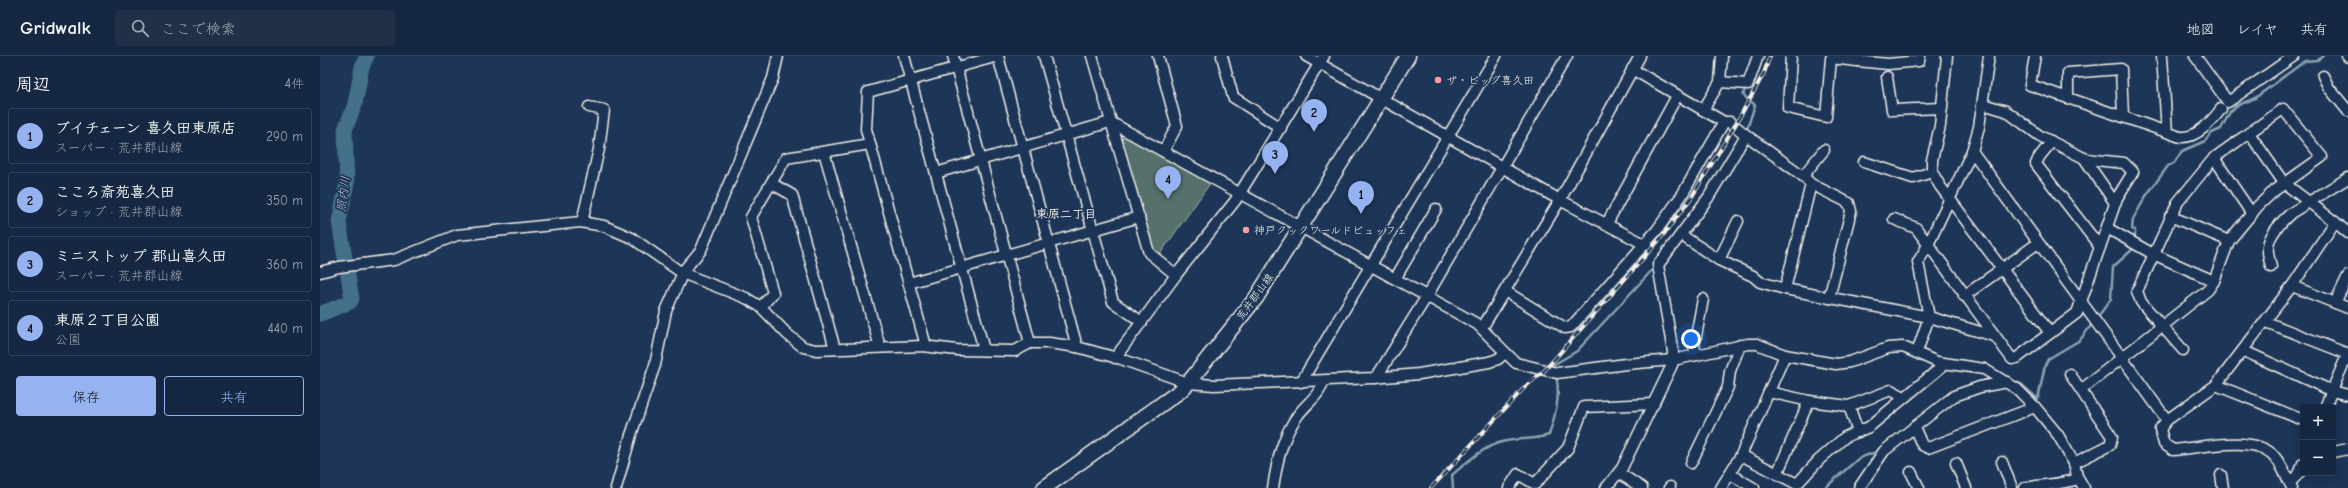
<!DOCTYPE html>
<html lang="ja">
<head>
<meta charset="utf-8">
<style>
	:root { --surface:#162841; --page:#1f3048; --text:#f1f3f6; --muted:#9ea6b1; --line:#35445a; --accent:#95b2f1 }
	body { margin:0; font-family:"Comic Neue","Klee One",sans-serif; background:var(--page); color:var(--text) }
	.controls { position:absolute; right:12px; bottom:12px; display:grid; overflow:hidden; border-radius:4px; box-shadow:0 2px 10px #0003 }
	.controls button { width:36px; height:36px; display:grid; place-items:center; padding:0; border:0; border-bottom:1px solid var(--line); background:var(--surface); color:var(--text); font:20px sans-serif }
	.you { position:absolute; left:1371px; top:283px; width:14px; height:14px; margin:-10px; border:3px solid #fff; border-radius:50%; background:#1a73e8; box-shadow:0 0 0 6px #1a73e833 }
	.badge { display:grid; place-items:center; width:26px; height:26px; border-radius:50%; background:var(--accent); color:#111; font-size:13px; font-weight:700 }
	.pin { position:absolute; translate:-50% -33px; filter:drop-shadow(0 1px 2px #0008) }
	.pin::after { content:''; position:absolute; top:21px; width:14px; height:12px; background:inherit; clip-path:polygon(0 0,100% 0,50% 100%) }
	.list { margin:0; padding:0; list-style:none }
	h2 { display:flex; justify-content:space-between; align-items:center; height:52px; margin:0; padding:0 16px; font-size:17px }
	h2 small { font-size:13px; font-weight:400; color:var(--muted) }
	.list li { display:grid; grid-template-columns:26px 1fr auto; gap:12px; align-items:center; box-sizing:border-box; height:56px; margin:0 8px 8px; padding:0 8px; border:1px solid var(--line); border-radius:4px }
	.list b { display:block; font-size:15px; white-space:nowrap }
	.list p { margin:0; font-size:13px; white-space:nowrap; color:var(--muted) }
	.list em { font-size:13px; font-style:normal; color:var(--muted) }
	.actions { display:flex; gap:8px; padding:12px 16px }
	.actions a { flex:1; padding:9px 0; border:1px solid var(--accent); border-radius:4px; text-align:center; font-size:14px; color:var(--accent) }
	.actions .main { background:var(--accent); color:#111 }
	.icon { flex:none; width:22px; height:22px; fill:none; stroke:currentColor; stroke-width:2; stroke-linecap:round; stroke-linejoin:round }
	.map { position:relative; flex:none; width:2028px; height:432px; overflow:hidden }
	header { display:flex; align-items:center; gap:24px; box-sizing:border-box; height:56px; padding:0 20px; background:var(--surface); border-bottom:1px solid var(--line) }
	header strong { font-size:19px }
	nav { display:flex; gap:22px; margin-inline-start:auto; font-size:14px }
	.search { width:280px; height:36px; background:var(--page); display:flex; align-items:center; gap:10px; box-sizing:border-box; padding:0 14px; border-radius:4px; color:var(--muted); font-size:15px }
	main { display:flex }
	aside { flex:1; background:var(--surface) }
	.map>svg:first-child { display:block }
</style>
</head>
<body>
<header>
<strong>Gridwalk</strong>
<div class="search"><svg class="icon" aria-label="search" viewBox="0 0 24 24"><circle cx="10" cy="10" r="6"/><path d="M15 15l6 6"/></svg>ここで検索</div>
<nav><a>地図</a><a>レイヤ</a><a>共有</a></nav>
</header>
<main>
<aside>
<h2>周辺<small>4件</small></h2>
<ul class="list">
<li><span class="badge">1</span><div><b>ブイチェーン 喜久田東原店</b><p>スーパー · 荒井郡山線</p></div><em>290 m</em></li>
<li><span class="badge">2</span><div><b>こころ斎苑喜久田</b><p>ショップ · 荒井郡山線</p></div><em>350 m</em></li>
<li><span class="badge">3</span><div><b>ミニストップ 郡山喜久田</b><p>スーパー · 荒井郡山線</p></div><em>360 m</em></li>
<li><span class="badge">4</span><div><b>東原２丁目公園</b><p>公園</p></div><em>440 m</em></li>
</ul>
<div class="actions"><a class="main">保存</a><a>共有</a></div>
</aside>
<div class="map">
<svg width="2028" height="432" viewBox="0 0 2028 432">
	<rect width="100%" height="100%" fill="#1d3557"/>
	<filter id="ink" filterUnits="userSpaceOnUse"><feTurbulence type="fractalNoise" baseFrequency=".025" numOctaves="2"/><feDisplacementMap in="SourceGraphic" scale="8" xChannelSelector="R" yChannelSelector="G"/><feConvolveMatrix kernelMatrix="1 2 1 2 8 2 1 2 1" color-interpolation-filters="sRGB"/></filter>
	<g filter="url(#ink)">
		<polygon fill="#56706c" stroke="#a5b0aa" points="798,76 891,126 840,198 833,193"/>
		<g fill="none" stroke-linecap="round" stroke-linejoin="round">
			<g stroke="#8aa3af" stroke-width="2.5">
				<polyline points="1426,30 1423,39 1435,49 1426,76"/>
				<polyline points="1815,185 1815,174 1812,173 1813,163 1826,140 1848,110 1854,107 1862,95 1885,85 1892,77 1901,73 1910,56 1916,50 1935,42 1985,5 1998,4 2004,0"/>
				<polyline points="1777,262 1791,243 1793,211 1815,191"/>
				<polyline points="1234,314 1233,309 1257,295 1335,211"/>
				<polyline points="1691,325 1701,328 1718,343 1725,309 1728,303 1760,284 1773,267"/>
				<polyline points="1633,335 1669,323 1674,323"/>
				<path d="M1133,432L1132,419C1146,407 1164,390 1182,386C1198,382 1214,384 1229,379C1235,360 1241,340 1236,320"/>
				<polyline points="1505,432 1539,402 1559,395"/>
			</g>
			<polyline stroke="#446f89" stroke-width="15" points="0,258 30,246 32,243 19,166 27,127 25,74 35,48 42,11 47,0"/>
			<defs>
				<g id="street">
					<polyline points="584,0 664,294"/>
					<polyline points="633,0 710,287"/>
					<polyline points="678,0 757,291"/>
					<polyline points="724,0 793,246 822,266"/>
					<polyline points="772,0 829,197 856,219"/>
					<polyline points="838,0 857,70 844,94"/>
					<polyline points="902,0 913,41 961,72"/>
					<polyline points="986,0 1240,144 1326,189"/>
					<polyline points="1471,0 1468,52 1506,61 1511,2 1537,5"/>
					<polyline points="1538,0 1537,5 1568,8 1599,5 1600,0"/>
					<polyline points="1627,0 1620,70 1612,104 1612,116 1620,130 1730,277"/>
					<polyline points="1715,0 1710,29 1847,76 1842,0"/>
					<polyline points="1875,0 1908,46 1974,0"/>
					<polyline points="2027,0 2028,1"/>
					<polyline points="1312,13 1404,66 1410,66 1426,79"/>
					<polyline points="2003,20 2009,32 2028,55"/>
					<polyline points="1567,21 1572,54 1622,52"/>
					<polyline points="1400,26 1428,28 1438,0"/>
					<polyline points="1748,42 1748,17 1801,13 1803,60"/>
					<polyline points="1383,54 1400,26 1402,0"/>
					<path d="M1847,76C1851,77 1857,81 1862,81C1877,82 1893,64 1901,53"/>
					<path d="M1731,85C1727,94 1719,98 1716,108L1780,191"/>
					<polyline points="1652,95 1847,364"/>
					<polyline points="504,96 560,291"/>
					<polyline points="1764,102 1795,147"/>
					<polyline points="1894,102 1932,158"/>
					<polyline points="1544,106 1593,122 1612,116"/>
					<polyline points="616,117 790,66 1157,268 1196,307 1237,317 1306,308 1353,304 1428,288 1437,288 1465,299 1516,308 1530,306 1568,292 1583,291 1617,306 1664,313 1697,333 1715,351 1738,379 1754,407 1757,420 1764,432"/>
					<polyline points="1483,120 1504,94"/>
					<polyline points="451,127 472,139 515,293"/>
					<polyline points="1850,160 1909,185"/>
					<polyline points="1574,163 1596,172 1692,303 1697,302 1757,257 1797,142 1813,116 1804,107 1766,103 1720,80 1686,55 1663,48"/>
					<polyline points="262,166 279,93 284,54 269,51"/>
					<polyline points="1286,169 1357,40"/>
					<polyline points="1787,172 1833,198 1894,225"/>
					<polyline points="1367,183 1399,204 1433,220 1440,226 1465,233 1609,261 1674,280"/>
					<polyline points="1399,204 1418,165"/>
					<path d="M1951,211C1950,205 1947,198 1948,191C1948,180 1963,164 1971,157L2028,122"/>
					<polyline points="0,216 19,211 74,204 137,179 260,166 284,170 312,182 362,217 426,242 441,251 467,278 483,291 496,294 603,290 637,294 695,295 710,287 729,287 757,291 801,303 868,327 894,329 1053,322 1099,318 1169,306 1178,303 1185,297"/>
					<polyline points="1075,223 1116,153"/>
					<polyline points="589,227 819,161"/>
					<polyline points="1972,230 2028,252"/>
					<polyline points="1465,233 1491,128"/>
					<polyline points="1185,235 1245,272 1251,271 1337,174 1362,139 1404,66"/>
					<polyline points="1644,240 1718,187"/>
					<polyline points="2015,247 2028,220"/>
					<polyline points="441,251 453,237 431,161 466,102 550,88"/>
					<polyline points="1946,266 2028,298"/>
					<polyline points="1162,272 1240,144 1320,0"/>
					<polyline points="606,290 546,73 548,36 678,0"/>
					<polyline points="1863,294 1821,246 1817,235 1858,146 1894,102 1929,77 1964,127 2015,166"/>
					<polyline points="1924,295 2012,335 2028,339"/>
					<polyline points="1597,296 1609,261 1598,206 1608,189 1652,95 1659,71 1669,0"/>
					<polyline points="1377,299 1374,291 1383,243"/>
					<polyline points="1465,299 1421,399 1477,428 1499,404 1525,381 1549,371 1625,308"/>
					<polyline points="795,302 856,219 915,145 1004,0"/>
					<polyline points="1750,318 1792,381 1790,389 1754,407"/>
					<polyline points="1056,322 1107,240 1247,0"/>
					<polyline points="981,326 1176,0"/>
					<polyline points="1896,329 1983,364"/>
					<polyline points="1761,334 1888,234 1894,225 1909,185 1938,150 1954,135 2002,101 1963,53 1929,77"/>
					<polyline points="1449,336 1489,345 1529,350 1538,376"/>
					<polyline points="1529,350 1571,334 1584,341"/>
					<polyline points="2005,351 2028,297"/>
					<polyline points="1594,371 1602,389 1608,392 1715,351"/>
					<polyline points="2013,396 2028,393"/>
					<polyline points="1682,406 1692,432"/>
					<polyline points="1371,407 1408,331 1410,315 1420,289"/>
					<polyline points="1636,407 1646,432"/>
					<polyline points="1591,416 1599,432"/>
					<polyline points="1299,417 1322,432"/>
					<polyline points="1410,418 1434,432"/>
					<polyline points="1457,418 1489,345"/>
					<polyline points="1901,419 1903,432"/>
					<polyline points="1970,427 1980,416 1983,407"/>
					<polyline points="296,432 311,379 335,309 346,255 364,214 381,194 453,22 458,0"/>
					<path d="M953,432C957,405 962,381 978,359C988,346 999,340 1004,325"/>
					<polyline points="1189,432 1198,418 1215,428 1248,392 1264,351 1334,348"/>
					<polyline points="1286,432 1302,412 1352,309 1353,296 1338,209 1388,142 1426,79 1483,120 1491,128 1529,147 1531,155 1509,242"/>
					<polyline points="1349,432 1350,431"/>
					<polyline points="1401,432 1421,399"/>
					<polyline points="1539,432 1564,395 1634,340 1660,331 1687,326"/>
					<path d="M1705,432C1724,428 1740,429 1758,423"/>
					<path d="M1972,432C1967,421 1962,409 1954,400C1934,378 1879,392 1853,394L1844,388L1840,373L1847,364L1896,329L1972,230L2015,166L2028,177"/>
				</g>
				<polyline id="secondary" points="724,432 860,335 868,327 936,242 1088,0"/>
			</defs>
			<use href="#street" stroke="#f4f1e8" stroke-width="13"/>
			<use href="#secondary" stroke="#f4f1e8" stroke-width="17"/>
			<use href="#street" stroke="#1d3557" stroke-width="10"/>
			<use href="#secondary" stroke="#1d3557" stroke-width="14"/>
			<defs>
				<polyline id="rail" points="1111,432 1206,330 1224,315 1340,183 1371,142 1417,66 1444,17 1450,0"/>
			</defs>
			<use href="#rail" stroke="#f4f1e8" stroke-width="4"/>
			<use href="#rail" stroke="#1d3557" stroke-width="2.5" stroke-dasharray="8" stroke-linecap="butt"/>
		</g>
	</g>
	<g fill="#ff9aa2" stroke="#1d3557" stroke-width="1.5">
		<circle cx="1118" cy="24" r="4"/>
		<circle cx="926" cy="174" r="4"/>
	</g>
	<g text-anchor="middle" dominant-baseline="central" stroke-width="3.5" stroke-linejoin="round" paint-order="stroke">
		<g font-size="11" fill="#f4f1e8" stroke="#1d3557" text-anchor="start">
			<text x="1126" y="24">ザ・ビッグ喜久田</text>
			<text x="934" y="174">神戸クックワールドビュッフェ</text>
		</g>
		<g font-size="11" fill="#f4f1e8" stroke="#1d3557">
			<text transform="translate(935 241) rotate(-54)">荒井郡山線</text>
		</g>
		<g font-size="12" font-style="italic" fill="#b6c4c7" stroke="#1d3557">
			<text transform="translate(23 138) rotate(-82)">照内川</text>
		</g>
		<g font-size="12" font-weight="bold" fill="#f4f1e8" stroke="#1d3557">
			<text x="746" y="158">東原二丁目</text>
		</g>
	</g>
</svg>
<div class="controls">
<button>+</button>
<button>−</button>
</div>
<div class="you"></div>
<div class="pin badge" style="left:1041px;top:158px">1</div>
<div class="pin badge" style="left:994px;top:76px">2</div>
<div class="pin badge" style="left:955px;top:118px">3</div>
<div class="pin badge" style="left:848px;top:143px">4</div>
</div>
</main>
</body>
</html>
